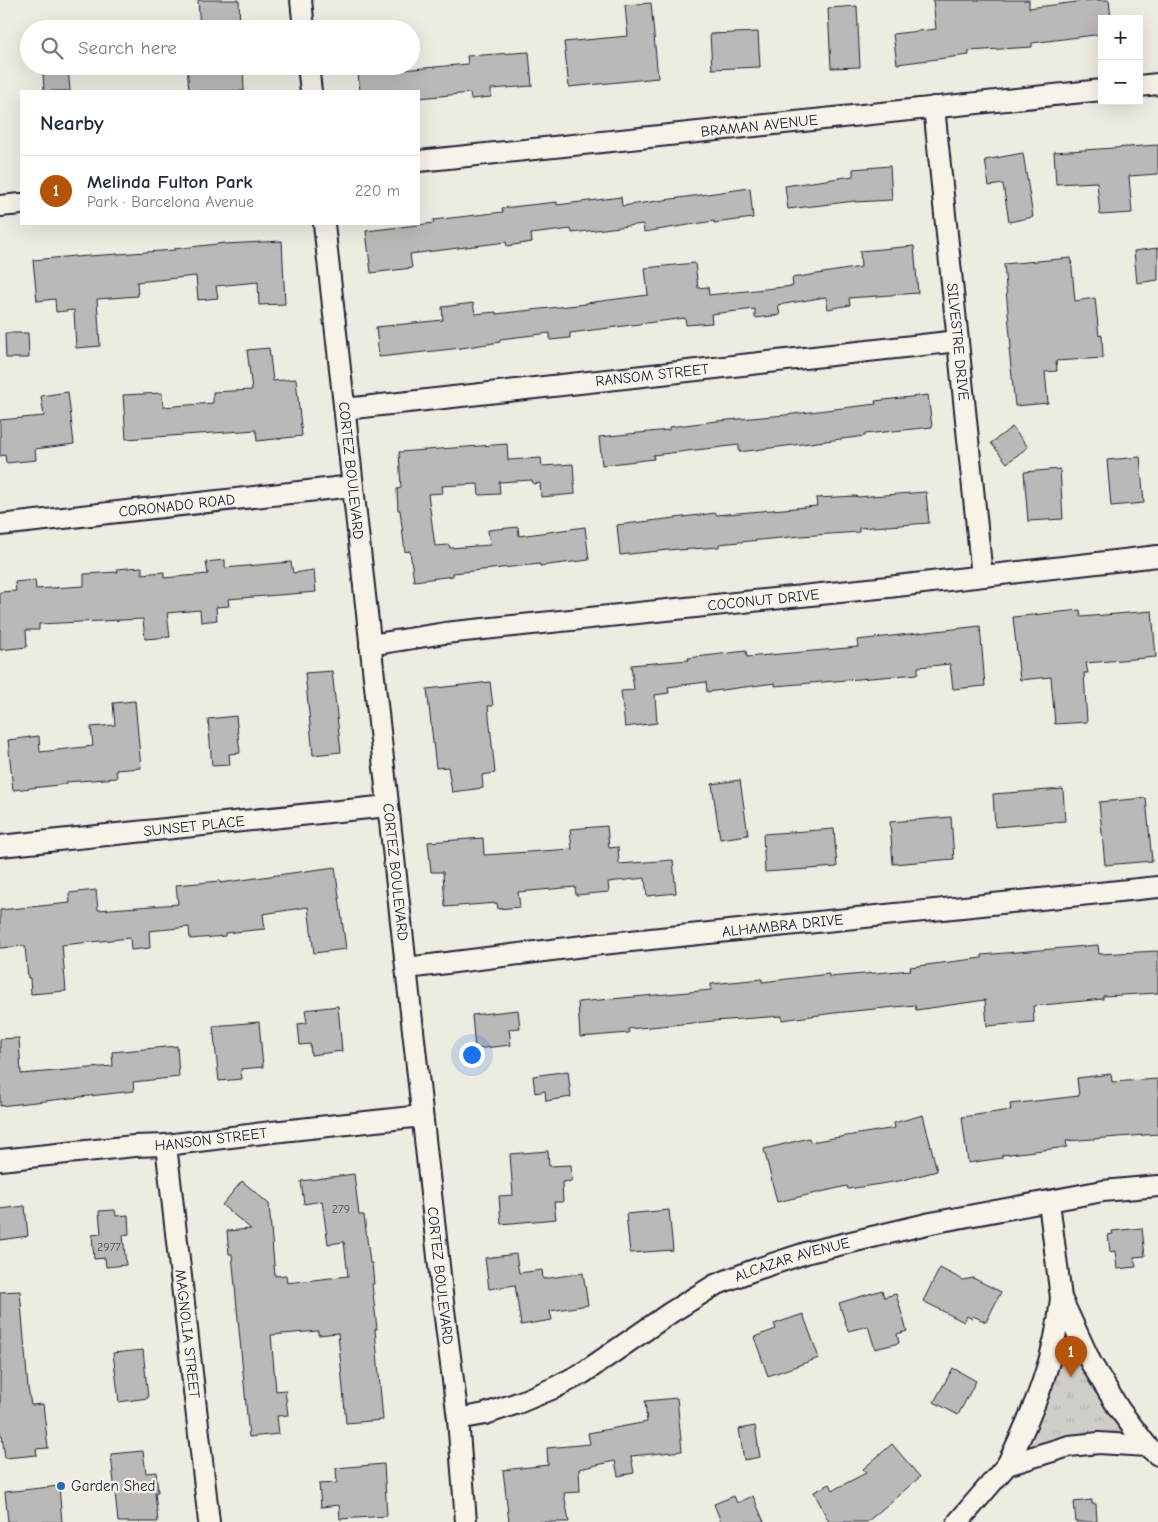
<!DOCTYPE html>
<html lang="en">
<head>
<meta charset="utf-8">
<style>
	:root { --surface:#fff; --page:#f6f6f7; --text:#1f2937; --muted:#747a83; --line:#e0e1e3; --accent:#b45309 }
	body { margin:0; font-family:"Comic Neue",sans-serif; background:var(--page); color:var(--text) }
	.controls { position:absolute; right:15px; top:15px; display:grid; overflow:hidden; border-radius:0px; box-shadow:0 5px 20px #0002 }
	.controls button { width:45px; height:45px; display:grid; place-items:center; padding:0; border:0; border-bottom:1px solid var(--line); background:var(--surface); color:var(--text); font:25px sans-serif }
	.you { position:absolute; left:471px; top:1054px; width:18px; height:18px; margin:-12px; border:4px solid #fff; border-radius:50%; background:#1a73e8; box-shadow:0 0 0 8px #1a73e833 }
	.badge { display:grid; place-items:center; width:32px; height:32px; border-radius:50%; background:var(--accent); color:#fff; font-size:16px; font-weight:700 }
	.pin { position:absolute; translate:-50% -41px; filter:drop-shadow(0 1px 2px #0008) }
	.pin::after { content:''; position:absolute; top:26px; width:18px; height:15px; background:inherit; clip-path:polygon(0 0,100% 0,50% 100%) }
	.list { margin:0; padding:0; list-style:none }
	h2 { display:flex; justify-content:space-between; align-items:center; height:65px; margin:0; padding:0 20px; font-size:21px }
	h2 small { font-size:16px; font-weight:400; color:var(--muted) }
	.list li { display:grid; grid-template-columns:32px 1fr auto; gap:15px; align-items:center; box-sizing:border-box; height:70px; padding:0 20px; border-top:1px solid var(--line) }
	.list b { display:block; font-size:19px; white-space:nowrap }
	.list p { margin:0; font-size:16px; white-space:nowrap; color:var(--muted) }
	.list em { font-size:16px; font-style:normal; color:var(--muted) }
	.icon { flex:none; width:28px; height:28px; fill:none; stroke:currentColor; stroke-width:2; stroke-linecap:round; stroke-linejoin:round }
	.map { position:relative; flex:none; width:1158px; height:1522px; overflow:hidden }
	.search { position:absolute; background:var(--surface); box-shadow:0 5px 20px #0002; left:20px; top:20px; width:400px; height:55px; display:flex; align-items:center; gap:12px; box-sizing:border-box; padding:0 18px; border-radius:28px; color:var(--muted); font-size:19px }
	.panel { position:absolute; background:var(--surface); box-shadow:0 5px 20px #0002; left:20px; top:90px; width:400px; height:135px; border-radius:0px }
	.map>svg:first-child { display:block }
</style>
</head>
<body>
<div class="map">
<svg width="1158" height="1522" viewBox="0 0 1158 1522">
	<defs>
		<pattern id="park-tufts" width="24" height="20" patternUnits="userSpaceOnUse" patternTransform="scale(1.25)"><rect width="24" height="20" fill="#d1cdc9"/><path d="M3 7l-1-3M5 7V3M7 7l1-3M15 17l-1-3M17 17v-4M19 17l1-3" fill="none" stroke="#b3b0ae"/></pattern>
	</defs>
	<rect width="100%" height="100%" fill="#eeebe1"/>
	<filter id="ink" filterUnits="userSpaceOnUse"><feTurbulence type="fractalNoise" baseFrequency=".02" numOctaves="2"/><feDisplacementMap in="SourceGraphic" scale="10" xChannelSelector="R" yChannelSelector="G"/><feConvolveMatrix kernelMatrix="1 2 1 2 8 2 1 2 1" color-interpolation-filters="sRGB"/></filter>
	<g filter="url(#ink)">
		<polygon fill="url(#park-tufts)" stroke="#7a7882" points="1059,1319 1147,1446 1099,1443 1007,1465"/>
		<g fill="#bbb8b7" stroke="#22223b">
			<polygon points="198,0 239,0 240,29 200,29"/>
			<polygon points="933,0 1029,0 1029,8 1093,0 1109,0 1111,19 1102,19 1102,34 1032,43 1032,47 969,51 969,55 897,64 893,34 936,29"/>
			<polygon points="651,3 658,78 569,87 564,42 628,36 625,5"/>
			<polygon points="857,6 860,67 831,68 828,8"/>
			<polygon points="758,32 760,67 712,69 710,34"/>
			<polygon points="529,52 532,86 491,89 491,97 471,99 470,93 419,98 419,91 360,91 358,74 468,64 467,56"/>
			<polygon points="49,66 68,66 70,91 44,91 43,73 49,72"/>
			<polygon points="187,66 243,66 244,91 189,91"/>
			<polygon points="1158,145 1158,174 1129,176 1132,213 1100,215 1097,182 1056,184 1054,152"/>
			<polygon points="1023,153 1033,217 1009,222 1003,184 989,186 985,160"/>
			<polygon points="890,166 892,200 855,202 855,201 788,209 785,186 853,176 853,169"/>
			<polygon points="750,188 753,218 714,223 714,221 644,232 643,224 572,233 571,229 531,234 532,242 507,246 506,242 410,254 412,268 371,273 366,231 434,223 433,220 503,212 502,208 557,202 557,205 621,197 622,206"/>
			<polygon points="282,241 285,304 259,305 258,282 216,286 218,298 198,300 196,276 137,282 138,296 97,299 100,346 76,348 74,310 56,312 55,299 37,301 33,260 75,256 75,257 175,250 174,249 225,243 225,244"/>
			<polygon points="914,246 918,293 849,298 850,305 828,309 826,297 778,305 780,315 755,318 755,309 711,314 712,323 686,325 685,318 570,333 570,338 550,340 550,333 500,339 500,342 461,348 379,357 376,327 443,320 442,307 473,303 475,314 496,312 496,314 586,304 586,303 648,295 645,268 695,263 698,288 708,287 709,295 793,286 792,278 861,267 860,251"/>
			<polygon points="1158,248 1158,280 1137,283 1134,251"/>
			<polygon points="1071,258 1075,301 1095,298 1099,336 1102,335 1103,358 1056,361 1057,371 1045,372 1048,403 1015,406 1009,348 1011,348 1004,264"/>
			<polygon points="5,333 28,333 29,358 6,358"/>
			<polygon points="269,348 273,381 296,379 302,436 257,441 256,430 126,439 123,395 162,393 163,407 213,403 213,392 252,390 247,350"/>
			<polygon points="68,392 74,444 35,449 36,460 6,463 5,455 0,456 0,420 44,416 41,396"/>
			<polygon points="928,395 932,427 865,434 865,436 739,452 739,445 653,455 654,459 602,465 599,437 669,430 669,427 717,421 785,415 876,404 875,401"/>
			<polygon points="1012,427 1028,447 1007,463 991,443"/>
			<polygon points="507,444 508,460 541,458 542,466 573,464 575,494 541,497 540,483 533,484 532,480 499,482 500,494 479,495 478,484 442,486 443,493 428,494 435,546 449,545 450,548 490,545 488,530 518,527 519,536 585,527 589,560 540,566 540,564 453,573 453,576 414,581 410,551 405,552 400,510 398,510 397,489 401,488 399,452"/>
			<polygon points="1140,457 1144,503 1111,506 1107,460"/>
			<polygon points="1060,469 1063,519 1028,521 1024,472"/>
			<polygon points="926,492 929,523 859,528 859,532 801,536 719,544 719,547 679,550 678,549 620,555 617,525 716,513 716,515 817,506 816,498 857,496 857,497"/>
			<polygon points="225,560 225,568 291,562 293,573 314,570 316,592 228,599 229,606 216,607 217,620 201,622 200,610 167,613 170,637 145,639 143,619 39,624 39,630 26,630 27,647 0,650 0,592 16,591 15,582 35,580 36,589 84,586 84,574 118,572 117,569 142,567 142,574 164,572 164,578 208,574 206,562"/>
			<polygon points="1080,610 1081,617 1152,611 1156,657 1086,663 1088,673 1084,673 1087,722 1055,724 1051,677 1020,680 1013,617"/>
			<polygon points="980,626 985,686 953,689 950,664 918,667 918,674 775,686 775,683 707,692 706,682 668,687 669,693 655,695 657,723 625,727 621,691 634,690 631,665 689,660 688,658 746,651 747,657 858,647 857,640"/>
			<polygon points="332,671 341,752 313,755 305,673"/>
			<polygon points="490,682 493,706 488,706 495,773 482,775 483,788 452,792 448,767 436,768 427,689"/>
			<polygon points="135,701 141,768 116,770 117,778 66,782 67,784 13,790 8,740 39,736 40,752 93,746 91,727 115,725 113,703"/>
			<polygon points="236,716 240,753 229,754 230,765 212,766 208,719"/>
			<polygon points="740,780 748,835 720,839 712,784"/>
			<polygon points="1063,789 1065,821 995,827 993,794"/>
			<polygon points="1146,798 1152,861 1105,865 1099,802"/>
			<polygon points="951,817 954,859 893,864 890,822"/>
			<polygon points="607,826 609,848 618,847 619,864 673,860 676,893 647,896 645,878 608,882 609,892 576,895 575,887 518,892 520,907 498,909 497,903 445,907 443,872 431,872 428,842 483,838 484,855 572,849 570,829"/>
			<polygon points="834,829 837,867 765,872 763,834"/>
			<polygon points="335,867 346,949 314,953 308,907 263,914 265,929 225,933 225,936 190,939 189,927 149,931 150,948 131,950 130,938 62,945 66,991 31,994 30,978 28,978 25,946 0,948 0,910 70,903 69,893 96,890 98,910 178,904 176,885 220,881 220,883"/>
			<polygon points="1098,945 1099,954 1158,951 1158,993 1103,996 1103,999 1033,1006 1034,1022 987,1026 985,1000 916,1010 915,1005 834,1013 782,1020 782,1016 714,1021 628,1029 629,1033 580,1037 578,1002 711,990 711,984 762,979 762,982 829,974 829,977 911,970 910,967 982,958 982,955"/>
			<polygon points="338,1006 342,1051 311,1055 310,1044 300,1045 298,1024 307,1023 305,1010"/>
			<polygon points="518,1010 520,1028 509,1029 511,1045 475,1049 472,1015"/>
			<polygon points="259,1022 263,1067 241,1069 242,1079 219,1081 213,1026"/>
			<polygon points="19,1038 21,1074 113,1066 112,1052 177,1046 179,1077 133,1082 134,1091 0,1106 0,1039"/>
			<polygon points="568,1071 571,1097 546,1101 545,1091 535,1093 533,1076"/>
			<polygon points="1111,1074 1112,1082 1158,1079 1158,1134 1066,1141 1067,1147 1002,1155 1002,1158 968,1163 962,1117 1011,1110 1010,1104 1079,1096 1077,1078"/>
			<polygon points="923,1115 937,1171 899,1181 848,1189 847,1186 777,1202 764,1149 809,1138 810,1142 895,1128 894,1123"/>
			<polygon points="548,1151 549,1166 571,1165 572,1181 562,1182 563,1202 554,1202 556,1219 501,1224 499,1196 513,1195 510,1154"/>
			<polygon points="354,1174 359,1215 364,1215 370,1263 372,1263 374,1284 372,1284 377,1329 375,1329 383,1420 346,1423 338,1333 318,1335 318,1331 271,1335 276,1391 285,1390 288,1415 277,1416 279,1434 249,1437 232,1254 229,1254 227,1231 251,1229 222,1205 242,1181 269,1204 275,1276 286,1275 287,1283 348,1276 344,1242 328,1244 322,1201 304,1204 301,1181"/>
			<polygon points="25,1206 28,1236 0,1240 0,1209"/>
			<polygon points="115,1210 116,1216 128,1215 129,1234 123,1235 126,1265 106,1267 105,1258 94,1259 92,1235 101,1234 99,1211"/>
			<polygon points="669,1210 673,1250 630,1253 626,1214"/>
			<polygon points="1142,1228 1145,1256 1134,1257 1136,1267 1117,1269 1115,1251 1110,1252 1108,1235 1113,1234 1112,1231"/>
			<polygon points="516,1254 519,1273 542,1270 543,1279 583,1273 588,1305 550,1311 552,1320 521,1325 515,1285 489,1289 485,1258"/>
			<polygon points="940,1268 963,1280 973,1278 1001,1292 986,1322 973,1316 972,1319 967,1316 964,1322 923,1301"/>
			<polygon points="882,1290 884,1297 896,1294 907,1331 897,1334 899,1343 875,1349 868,1326 848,1331 839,1303"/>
			<polygon points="20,1291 28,1388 31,1405 43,1404 48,1448 36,1449 37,1455 5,1458 2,1435 0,1435 0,1292"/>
			<polygon points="803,1314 819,1358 768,1376 754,1337 776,1329 774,1324"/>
			<polygon points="143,1350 148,1398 119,1402 113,1353"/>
			<polygon points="953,1368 976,1381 958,1415 934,1402"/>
			<polygon points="677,1398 682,1451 631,1456 634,1473 618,1476 615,1461 579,1469 580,1492 564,1493 569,1522 509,1522 503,1470 548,1465 547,1448 590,1444 588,1433 647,1422 645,1401"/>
			<polygon points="755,1426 760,1457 744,1460 739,1429"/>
			<polygon points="892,1444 920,1477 867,1522 829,1522 814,1492 830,1484 833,1490 866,1473 863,1469"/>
			<polygon points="143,1451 146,1473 156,1472 158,1492 155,1492 158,1522 118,1522 111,1454"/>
			<polygon points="384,1464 387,1516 340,1519 339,1505 321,1507 319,1484 337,1483 336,1468"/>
			<polygon points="59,1486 62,1522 8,1522 5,1492"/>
			<polygon points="734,1496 737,1503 753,1496 764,1522 721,1522 714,1504"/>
			<polygon points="1092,1500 1092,1504 1096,1504 1097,1522 1076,1522 1074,1502"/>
		</g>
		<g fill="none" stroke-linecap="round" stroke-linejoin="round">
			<defs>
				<g id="minor">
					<polyline points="301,0 304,29"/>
					<polyline points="308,66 311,91"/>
					<polyline points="1139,86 1158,84"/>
					<path id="s1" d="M934,107L982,576"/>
					<path id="s2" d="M419,161L1102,90"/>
					<polyline points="0,206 21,204"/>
					<path id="s3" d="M324,224L443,1302L458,1419L466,1522"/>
					<path id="s4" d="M345,409L958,341"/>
					<path id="s5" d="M0,525L353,486"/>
					<path id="s6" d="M370,645L445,633L888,587L1158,556"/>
					<path id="s7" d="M0,846L388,806"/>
					<path id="s8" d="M407,968L592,945L1158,887"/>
					<path id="s9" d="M166,1145L209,1522"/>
					<path id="s10" d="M0,1160L134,1146L166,1145L272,1132L422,1116"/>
					<polyline points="1049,1202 1061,1298 1091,1363 1119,1409 1147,1446 1158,1455"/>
					<path id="s11" d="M458,1419L485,1414L518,1403L554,1388L583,1373L670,1313L715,1285L754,1270L809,1252L931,1223L1103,1191L1158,1186"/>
					<path d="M1007,1465C1033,1413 1056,1357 1061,1298"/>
					<polyline points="958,1522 1007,1465 1069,1446 1099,1443 1147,1446"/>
				</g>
			</defs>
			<use href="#minor" stroke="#22223b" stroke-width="24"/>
			<use href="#minor" stroke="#f7f3e8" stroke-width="20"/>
		</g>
	</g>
	<circle fill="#1f6fb2" stroke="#f7f3e8" stroke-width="2" cx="61" cy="1486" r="5"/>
	<g text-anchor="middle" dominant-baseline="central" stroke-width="4.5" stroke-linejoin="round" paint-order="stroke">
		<g font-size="12" fill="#48485a">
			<text x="341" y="1209">279</text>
			<text x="109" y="1247">2977</text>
		</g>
		<g font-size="15" fill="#22223b" stroke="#f7f3e8">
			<text stroke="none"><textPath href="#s2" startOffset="342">BRAMAN AVENUE</textPath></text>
			<text stroke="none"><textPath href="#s1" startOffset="236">SILVESTRE DRIVE</textPath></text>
			<text stroke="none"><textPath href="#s4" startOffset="309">RANSOM STREET</textPath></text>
			<text stroke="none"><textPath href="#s3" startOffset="248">CORTEZ BOULEVARD</textPath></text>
			<text stroke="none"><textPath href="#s5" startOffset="178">CORONADO ROAD</textPath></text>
			<text stroke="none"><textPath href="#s6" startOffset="396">COCONUT DRIVE</textPath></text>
			<text stroke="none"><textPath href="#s7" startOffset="195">SUNSET PLACE</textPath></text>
			<text stroke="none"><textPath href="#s3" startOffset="652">CORTEZ BOULEVARD</textPath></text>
			<text stroke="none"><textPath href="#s8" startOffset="378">ALHAMBRA DRIVE</textPath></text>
			<text stroke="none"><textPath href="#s10" startOffset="212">HANSON STREET</textPath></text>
			<text stroke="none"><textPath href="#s11" startOffset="374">ALCAZAR AVENUE</textPath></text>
			<text stroke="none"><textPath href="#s3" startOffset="1058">CORTEZ BOULEVARD</textPath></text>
			<text stroke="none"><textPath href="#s9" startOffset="190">MAGNOLIA STREET</textPath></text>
		</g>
		<g font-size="15" fill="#22223b" stroke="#f7f3e8" text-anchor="start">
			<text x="71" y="1486">Garden Shed</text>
		</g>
	</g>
</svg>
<div class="controls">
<button>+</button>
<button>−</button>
</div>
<div class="you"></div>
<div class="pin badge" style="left:1071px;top:1377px">1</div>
<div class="search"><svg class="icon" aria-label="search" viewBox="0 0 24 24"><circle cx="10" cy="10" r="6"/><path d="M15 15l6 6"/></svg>Search here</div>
<section class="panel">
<h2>Nearby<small></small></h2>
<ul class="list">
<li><span class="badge">1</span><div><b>Melinda Fulton Park</b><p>Park · Barcelona Avenue</p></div><em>220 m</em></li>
</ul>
</section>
</div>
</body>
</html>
